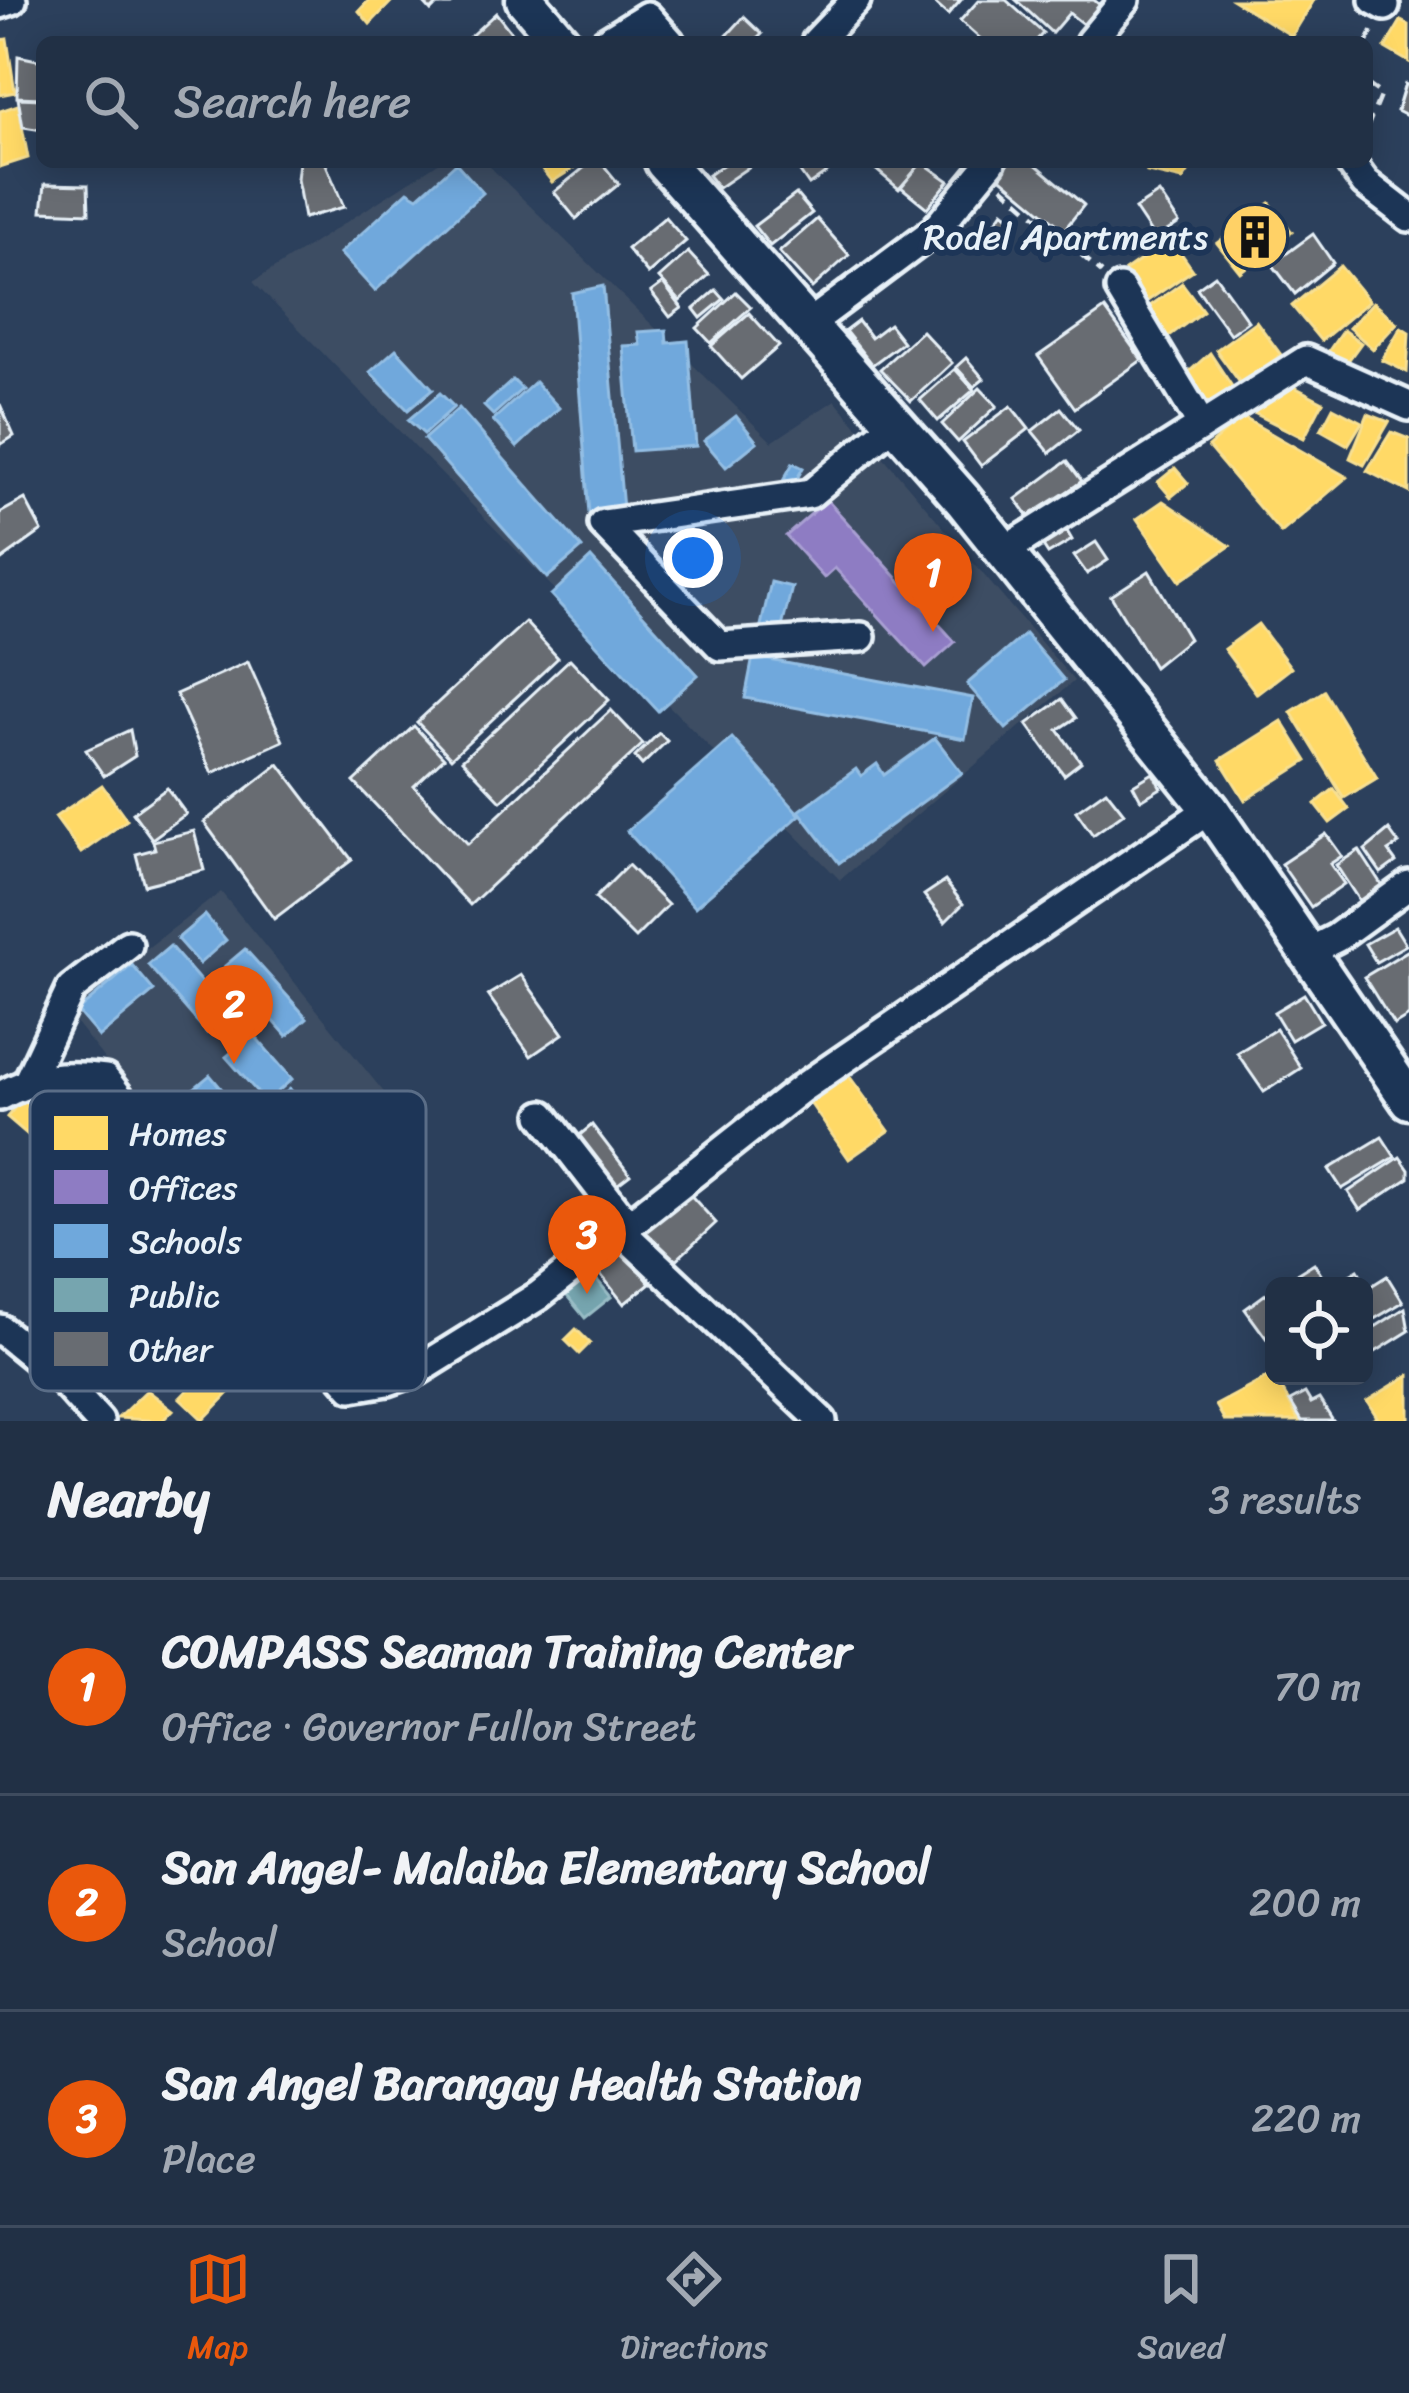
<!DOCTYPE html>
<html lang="en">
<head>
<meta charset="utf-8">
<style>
	:root { --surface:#213045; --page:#29384c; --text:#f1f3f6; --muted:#a2a9b3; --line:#3e4b5e; --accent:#ea580c }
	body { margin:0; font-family:Sriracha,sans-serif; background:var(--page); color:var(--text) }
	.controls { position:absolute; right:36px; bottom:36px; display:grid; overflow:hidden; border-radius:18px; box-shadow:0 6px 30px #0003 }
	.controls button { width:108px; height:108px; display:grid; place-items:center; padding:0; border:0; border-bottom:3px solid var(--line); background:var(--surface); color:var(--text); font:60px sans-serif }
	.you { position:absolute; left:693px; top:558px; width:42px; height:42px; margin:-30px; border:9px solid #fff; border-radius:50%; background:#1a73e8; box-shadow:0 0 0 18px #1a73e833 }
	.badge { display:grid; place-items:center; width:78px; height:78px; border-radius:50%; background:var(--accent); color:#fff; font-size:39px; font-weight:700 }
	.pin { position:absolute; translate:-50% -99px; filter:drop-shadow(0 3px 6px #0008) }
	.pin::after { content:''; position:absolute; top:63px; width:42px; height:36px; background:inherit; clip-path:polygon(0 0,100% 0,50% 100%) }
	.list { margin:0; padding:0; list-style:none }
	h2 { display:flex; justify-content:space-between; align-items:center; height:156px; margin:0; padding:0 48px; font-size:51px }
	h2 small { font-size:39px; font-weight:400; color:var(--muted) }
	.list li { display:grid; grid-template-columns:78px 1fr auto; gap:36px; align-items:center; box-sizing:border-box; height:216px; padding:0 48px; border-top:3px solid var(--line) }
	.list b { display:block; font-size:45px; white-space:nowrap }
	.list p { margin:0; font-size:39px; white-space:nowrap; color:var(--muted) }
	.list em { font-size:39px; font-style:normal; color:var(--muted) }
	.icon { flex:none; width:66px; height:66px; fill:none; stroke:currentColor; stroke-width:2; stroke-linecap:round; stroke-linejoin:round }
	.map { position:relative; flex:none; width:1409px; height:1421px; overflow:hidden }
	.search { position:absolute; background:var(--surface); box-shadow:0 6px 30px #0003; left:36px; right:36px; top:36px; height:132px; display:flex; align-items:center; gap:30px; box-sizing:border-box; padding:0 42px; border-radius:18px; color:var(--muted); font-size:45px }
	.sheet { height:804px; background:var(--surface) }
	nav { display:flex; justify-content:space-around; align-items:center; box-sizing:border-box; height:168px; border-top:3px solid var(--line); background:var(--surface); font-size:33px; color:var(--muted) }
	nav a { display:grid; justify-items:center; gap:6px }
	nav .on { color:var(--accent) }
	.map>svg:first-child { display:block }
</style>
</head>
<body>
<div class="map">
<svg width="1409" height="1421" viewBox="0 0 1409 1421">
	<rect width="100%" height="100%" fill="#2c405c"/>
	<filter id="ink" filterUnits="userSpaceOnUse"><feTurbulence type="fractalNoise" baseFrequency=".00833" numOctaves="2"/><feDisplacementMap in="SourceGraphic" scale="24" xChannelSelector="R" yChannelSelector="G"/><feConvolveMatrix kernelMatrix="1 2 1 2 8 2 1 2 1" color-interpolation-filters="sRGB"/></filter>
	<g filter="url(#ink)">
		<g fill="#3e4d63">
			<polygon points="440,162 485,162 772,442 835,400 1074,681 840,880 253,282"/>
			<polygon points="221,892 404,1117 244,1238 66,1010"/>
		</g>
		<g fill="#ffd966" stroke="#f8e092" stroke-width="3">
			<polygon points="393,0 370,24 359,11 369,0"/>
			<polygon points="1233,0 1314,0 1292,36"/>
			<polygon points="1401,21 1409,25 1409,62 1385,48"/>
			<polygon points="7,39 15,92 0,95 0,40"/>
			<polygon points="18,105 28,158 0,167 0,111"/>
			<polygon points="552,162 583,162 552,182 541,168"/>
			<polygon points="1150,162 1195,162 1183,180 1147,172"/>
			<polygon points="1270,203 1292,232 1240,272 1217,243"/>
			<polygon points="1171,239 1193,270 1146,302 1125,271"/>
			<polygon points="1340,266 1369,301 1321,341 1292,306"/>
			<polygon points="1182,283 1203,311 1164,340 1143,311"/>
			<polygon points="1373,302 1397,323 1373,349 1349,328"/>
			<polygon points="1256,321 1281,355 1241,384 1216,350"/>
			<polygon points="1401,327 1409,332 1407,372 1382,360"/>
			<polygon points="1343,330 1361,343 1345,365 1328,352"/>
			<polygon points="1210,353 1233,388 1201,413 1182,378"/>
			<polygon points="1285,382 1323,402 1304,438 1254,413"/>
			<polygon points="1333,407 1362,422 1348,445 1321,430"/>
			<polygon points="1368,414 1389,422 1364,465 1350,458"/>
			<polygon points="1242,417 1347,477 1281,533 1208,447"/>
			<polygon points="1391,432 1409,439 1409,492 1367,471"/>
			<polygon points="1175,468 1188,483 1171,497 1158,482"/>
			<polygon points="1163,501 1230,546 1180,581 1137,519"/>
			<polygon points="1258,624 1291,668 1257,694 1224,649"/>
			<polygon points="1324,691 1377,778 1344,798 1291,712"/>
			<polygon points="1282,721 1307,761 1245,800 1220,760"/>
			<polygon points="102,785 127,820 81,853 55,817"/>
			<polygon points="1334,789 1349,809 1330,823 1315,804"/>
			<polygon points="849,1076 889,1131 849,1159 810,1103"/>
			<polygon points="30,1090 59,1116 36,1142 7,1117"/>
			<polygon points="576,1329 590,1343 579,1354 565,1340"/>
			<polygon points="211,1366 234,1388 203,1420 180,1398"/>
			<polygon points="1274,1374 1299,1421 1225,1421 1216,1405"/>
			<polygon points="1409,1375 1409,1421 1370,1421 1377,1417 1367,1401"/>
			<polygon points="147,1390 173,1410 162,1421 118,1418"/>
		</g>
		<polygon fill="#8e7cc3" stroke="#a99fd3" stroke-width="3" points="827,500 955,642 926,668 835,568 824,578 786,536"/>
		<g fill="#6fa8dc" stroke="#93bee4" stroke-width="3">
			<polygon points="456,163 483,193 375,291 340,253 408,191 418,197"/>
			<polygon points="603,286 623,509 589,514 572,293"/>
			<polygon points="666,330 667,343 688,341 696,446 632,451 623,346 640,345 638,332"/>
			<polygon points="396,349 433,389 408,410 370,372"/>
			<polygon points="513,380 522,389 493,415 484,406"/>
			<polygon points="535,382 559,408 517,447 493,420"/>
			<polygon points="440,393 454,407 424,434 408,420"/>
			<polygon points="459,408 582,548 547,578 424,439"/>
			<polygon points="736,416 757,442 726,467 704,441"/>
			<polygon points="793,463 803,468 794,484 784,479"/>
			<polygon points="591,558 698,675 658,711 551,595"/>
			<polygon points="771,582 792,587 780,635 760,630"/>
			<polygon points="1025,634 1064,680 1006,729 967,684"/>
			<polygon points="753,657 973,698 965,739 745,698"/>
			<polygon points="732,738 800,815 695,907 627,831"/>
			<polygon points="935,738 962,773 839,863 799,811 856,769 861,776 877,764 884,775"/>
			<polygon points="205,915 226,940 199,964 177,939"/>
			<polygon points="170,946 229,1014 207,1033 148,965"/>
			<polygon points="245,949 307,1018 287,1036 225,966"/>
			<polygon points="132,965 154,991 99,1037 77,1011"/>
			<polygon points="253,1034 292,1079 266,1102 226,1057"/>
			<polygon points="210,1075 264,1139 223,1173 168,1110"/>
			<polygon points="290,1089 329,1136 303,1157 265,1110"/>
		</g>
		<polygon fill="#76a5af" stroke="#98bcc5" stroke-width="3" points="589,1270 611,1297 585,1318 563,1291"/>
		<g fill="#686c72" stroke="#e8f1f8" stroke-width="3">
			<polygon points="421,0 458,0 451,5 437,5 431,11"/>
			<polygon points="931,0 961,0 948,15"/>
			<polygon points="979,0 1006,0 1043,33 1035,42 984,42 960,21"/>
			<polygon points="1016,0 1094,0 1100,5 1084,25 1069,13 1052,33"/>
			<polygon points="496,13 514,36 507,42 464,42"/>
			<polygon points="744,17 762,34 754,42 721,42"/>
			<polygon points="18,56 42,61 42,98 17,97"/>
			<polygon points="1405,84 1409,86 1409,117 1397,111"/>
			<polygon points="18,98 42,99 42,130 23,127"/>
			<polygon points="299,162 325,162 344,207 304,218 297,179"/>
			<polygon points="591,162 601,162 619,184 576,219 554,192"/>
			<polygon points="727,162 756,162 718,188 708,175"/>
			<polygon points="793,162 838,162 839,164 809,185"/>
			<polygon points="879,162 921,162 922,163 899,189 874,168"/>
			<polygon points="922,162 949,181 927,208 901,187"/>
			<polygon points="1033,162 1084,205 1064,230 998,175 1003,170 995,163"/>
			<polygon points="45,184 88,185 89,213 42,211"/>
			<polygon points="1159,193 1179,223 1155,239 1135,209"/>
			<polygon points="796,194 812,213 770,246 754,226"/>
			<polygon points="1003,211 1017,222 1006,236 993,226"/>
			<polygon points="665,217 686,241 648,274 627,249"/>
			<polygon points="817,219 849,255 812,288 779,252"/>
			<polygon points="1313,234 1333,263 1295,294 1272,264"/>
			<polygon points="688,252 709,275 680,301 659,278"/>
			<polygon points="1215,275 1248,321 1230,334 1197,288"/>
			<polygon points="663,283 682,308 670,317 651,292"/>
			<polygon points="716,290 724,299 701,318 694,309"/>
			<polygon points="736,292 751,307 711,343 697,328"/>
			<polygon points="1105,309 1142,360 1075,408 1038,356"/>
			<polygon points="749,313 779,346 741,379 711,346"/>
			<polygon points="858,321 871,338 889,324 903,342 872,365 845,331"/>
			<polygon points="922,331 952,363 911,401 880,369"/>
			<polygon points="966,358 984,379 974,387 956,367"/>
			<polygon points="955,369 974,390 938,421 920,400"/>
			<polygon points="980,388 997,406 958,442 942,424"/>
			<polygon points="0,404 14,436 0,445"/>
			<polygon points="1011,406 1029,429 981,466 963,442"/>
			<polygon points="1061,408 1079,430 1050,453 1032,431"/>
			<polygon points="1067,461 1082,481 1031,519 1016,499"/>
			<polygon points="25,499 42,531 0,561 0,513"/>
			<polygon points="1064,526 1072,540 1048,554 1039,540"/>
			<polygon points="1096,542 1108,560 1087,574 1074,556"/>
			<polygon points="1149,571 1189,639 1154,667 1111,596"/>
			<polygon points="525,622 558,658 451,758 417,722"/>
			<polygon points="570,659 609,700 501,801 462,760"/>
			<polygon points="248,662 283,741 212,773 176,694"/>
			<polygon points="1062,699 1076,718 1058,730 1081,762 1064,775 1027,724"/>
			<polygon points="611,710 643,744 470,905 354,782 414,726 444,758 414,786 468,844"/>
			<polygon points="130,730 135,756 104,776 86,750"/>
			<polygon points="659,733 667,741 642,765 635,757"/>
			<polygon points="279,764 352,860 274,919 204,822"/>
			<polygon points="1153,773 1161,788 1141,800 1133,785"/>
			<polygon points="167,788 186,814 152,839 133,813"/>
			<polygon points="1106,790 1124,813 1093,835 1076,811"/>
			<polygon points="1389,830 1399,844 1388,851 1396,862 1381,873 1365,850"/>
			<polygon points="194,831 204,870 144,885 136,854 155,849 153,841"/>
			<polygon points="1326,834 1342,856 1330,864 1344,884 1311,907 1281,864"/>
			<polygon points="1359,850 1383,887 1360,902 1336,865"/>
			<polygon points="628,865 668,905 635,938 595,898"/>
			<polygon points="945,881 963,904 945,922 924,895"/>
			<polygon points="1395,927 1406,945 1376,962 1365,944"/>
			<polygon points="1409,950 1409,1016 1394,1025 1364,977"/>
			<polygon points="521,975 563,1034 531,1056 488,995"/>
			<polygon points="1304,994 1321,1022 1291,1040 1274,1012"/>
			<polygon points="1276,1029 1301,1068 1264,1092 1237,1053"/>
			<polygon points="592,1125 630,1175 609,1191 571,1142"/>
			<polygon points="1382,1137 1395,1157 1342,1189 1329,1169"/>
			<polygon points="1400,1157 1409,1170 1409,1178 1360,1210 1348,1192"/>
			<polygon points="685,1189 716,1223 671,1265 638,1222"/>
			<polygon points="620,1246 650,1283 624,1304 594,1266"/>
			<polygon points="1314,1263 1328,1286 1284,1286 1282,1283"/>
			<polygon points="1358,1270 1368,1288 1387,1276 1403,1302 1364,1325 1364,1286 1331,1286"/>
			<polygon points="1274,1288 1274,1349 1245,1309"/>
			<polygon points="1405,1308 1409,1331 1364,1359 1364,1334"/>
			<polygon points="1305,1393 1311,1403 1319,1399 1333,1421 1302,1421 1290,1401"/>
		</g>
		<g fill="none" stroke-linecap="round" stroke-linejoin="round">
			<defs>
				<g id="minor">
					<polyline points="1374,0 1385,6"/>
					<polyline points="0,4 12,0"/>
					<polyline points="605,42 647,16 670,42"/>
					<polyline points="816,42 856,0"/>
					<polyline points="1090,42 1125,0"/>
					<polyline points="1352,165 1365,183 1409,217"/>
					<polyline points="1120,289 1201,424"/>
					<polyline points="809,324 935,230 991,162"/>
					<polyline points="1004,551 1306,360 1409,406"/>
					<polyline points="861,637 720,646 603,524 810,494 895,423"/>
					<polyline points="1308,952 1336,938 1409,885"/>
					<polyline points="28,1081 71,989 128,945"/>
					<path d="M0,1096C36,1076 64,1074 105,1079L274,1296L352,1387L388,1381L419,1370L538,1296L802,1088L1210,809"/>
					<polyline points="543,1115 628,1225"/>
					<polyline points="623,1233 822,1421"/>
					<polyline points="0,1329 58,1376 99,1421"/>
				</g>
				<g id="major">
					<polyline points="525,0 561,42"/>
					<polyline points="664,162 963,500 1210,809 1409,1100"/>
				</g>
			</defs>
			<use href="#minor" stroke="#e8f1f8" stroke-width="36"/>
			<use href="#major" stroke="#e8f1f8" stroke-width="45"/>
			<g stroke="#e8f1f8" stroke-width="4.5" stroke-dasharray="12 9" stroke-linecap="butt">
				<polyline points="1367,42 1375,26"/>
				<polyline points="1367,84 1381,94 1367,128"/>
				<polyline points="1002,186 1102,273"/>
			</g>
			<use href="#minor" stroke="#1d3557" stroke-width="27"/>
			<use href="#major" stroke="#1d3557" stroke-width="36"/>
		</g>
	</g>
	<defs>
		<symbol id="building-disc" viewBox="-11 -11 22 22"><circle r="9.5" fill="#ffd166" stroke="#1d3557"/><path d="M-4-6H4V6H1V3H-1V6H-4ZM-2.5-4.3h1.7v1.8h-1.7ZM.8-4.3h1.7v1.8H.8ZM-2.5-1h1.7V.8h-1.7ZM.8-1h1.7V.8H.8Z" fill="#111"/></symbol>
	</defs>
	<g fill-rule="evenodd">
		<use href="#building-disc" x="1217" y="199" width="76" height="76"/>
	</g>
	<g text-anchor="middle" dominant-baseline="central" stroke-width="12" stroke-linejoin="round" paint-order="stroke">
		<g font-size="36" fill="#e8f1f8" stroke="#1d3557" text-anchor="end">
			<text x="1208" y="237">Rodel Apartments</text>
		</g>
	</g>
	<rect x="30" y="1091" width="396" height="300" rx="18" fill="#1d3557" stroke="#5a6d87" stroke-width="3"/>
	<rect x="54" y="1116" width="54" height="34" fill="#ffd966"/>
	<rect x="54" y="1170" width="54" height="34" fill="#8e7cc3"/>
	<rect x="54" y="1224" width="54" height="34" fill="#6fa8dc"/>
	<rect x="54" y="1278" width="54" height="34" fill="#76a5af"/>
	<rect x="54" y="1332" width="54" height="34" fill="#686c72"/>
	<g font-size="33" fill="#e8f1f8">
		<text x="129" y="1145">Homes</text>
		<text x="129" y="1199">Offices</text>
		<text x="129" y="1253">Schools</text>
		<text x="129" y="1307">Public</text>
		<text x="129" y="1361">Other</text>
	</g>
</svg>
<div class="controls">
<button><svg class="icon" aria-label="locate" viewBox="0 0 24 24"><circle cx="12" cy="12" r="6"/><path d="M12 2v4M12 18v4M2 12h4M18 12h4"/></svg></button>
</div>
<div class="you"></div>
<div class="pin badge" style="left:933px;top:632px">1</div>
<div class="pin badge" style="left:234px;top:1064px">2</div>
<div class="pin badge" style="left:587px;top:1294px">3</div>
<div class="search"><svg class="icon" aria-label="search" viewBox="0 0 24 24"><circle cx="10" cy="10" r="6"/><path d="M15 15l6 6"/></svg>Search here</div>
</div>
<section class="sheet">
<h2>Nearby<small>3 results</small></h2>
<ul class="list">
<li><span class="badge">1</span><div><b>COMPASS Seaman Training Center</b><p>Office · Governor Fullon Street</p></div><em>70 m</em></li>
<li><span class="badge">2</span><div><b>San Angel- Malaiba Elementary School</b><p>School</p></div><em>200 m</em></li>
<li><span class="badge">3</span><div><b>San Angel Barangay Health Station</b><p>Place</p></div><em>220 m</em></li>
</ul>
</section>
<nav>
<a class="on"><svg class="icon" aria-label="map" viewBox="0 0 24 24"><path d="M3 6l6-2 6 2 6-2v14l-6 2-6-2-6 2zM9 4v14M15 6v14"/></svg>Map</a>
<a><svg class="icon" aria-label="directions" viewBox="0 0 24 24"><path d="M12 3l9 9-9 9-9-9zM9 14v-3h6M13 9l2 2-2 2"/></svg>Directions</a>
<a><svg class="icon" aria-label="saved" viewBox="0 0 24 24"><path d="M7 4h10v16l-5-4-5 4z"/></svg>Saved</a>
</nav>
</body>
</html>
